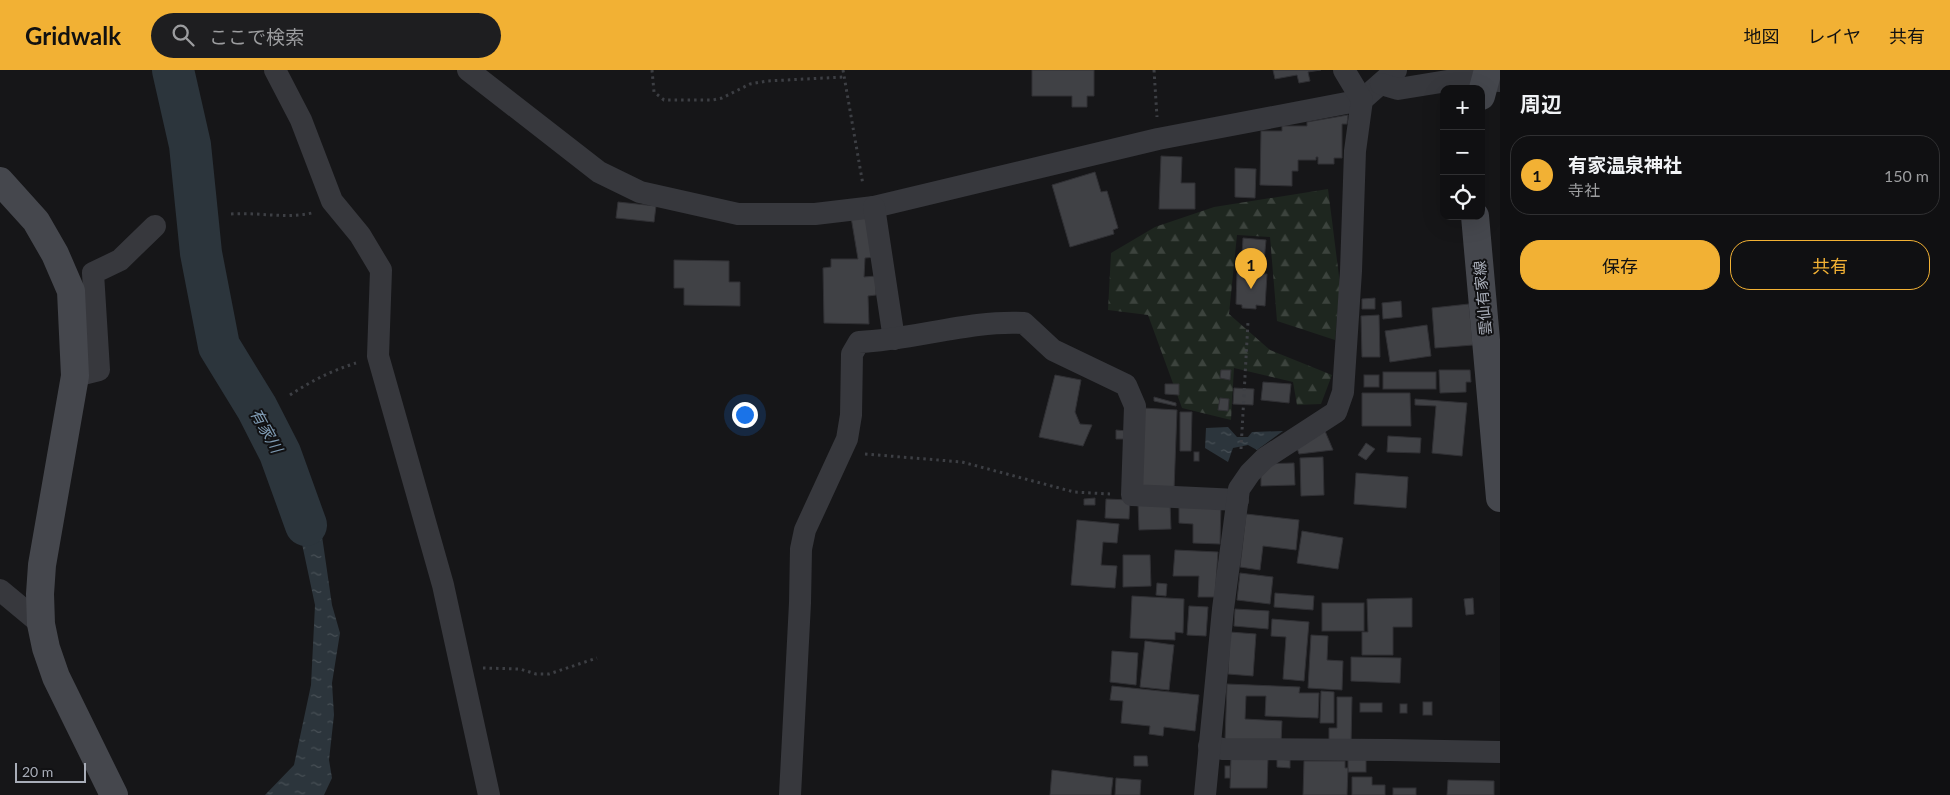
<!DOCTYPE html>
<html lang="ja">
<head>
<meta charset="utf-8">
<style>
	:root { --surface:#101012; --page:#1e1e20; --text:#f1f3f6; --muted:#9c9d9f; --line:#303032; --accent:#f2b134 }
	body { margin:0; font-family:Lato,"Noto Sans JP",sans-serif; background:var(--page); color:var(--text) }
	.controls { position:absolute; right:15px; top:15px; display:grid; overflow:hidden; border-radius:10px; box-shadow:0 5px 20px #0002 }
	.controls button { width:45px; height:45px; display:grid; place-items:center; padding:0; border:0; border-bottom:1px solid var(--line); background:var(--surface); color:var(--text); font:25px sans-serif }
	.scale { position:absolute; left:15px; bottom:12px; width:71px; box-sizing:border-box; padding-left:5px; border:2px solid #a8adb8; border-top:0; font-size:14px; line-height:18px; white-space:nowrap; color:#a8adb8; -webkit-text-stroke:4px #111113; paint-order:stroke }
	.you { position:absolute; left:744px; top:344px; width:18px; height:18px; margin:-12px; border:4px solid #fff; border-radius:50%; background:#1a73e8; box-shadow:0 0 0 8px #1a73e833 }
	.badge { display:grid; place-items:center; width:32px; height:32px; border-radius:50%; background:var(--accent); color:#111; font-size:16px; font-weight:700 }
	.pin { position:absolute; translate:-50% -41px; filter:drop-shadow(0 1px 2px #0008) }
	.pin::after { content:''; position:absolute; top:26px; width:18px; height:15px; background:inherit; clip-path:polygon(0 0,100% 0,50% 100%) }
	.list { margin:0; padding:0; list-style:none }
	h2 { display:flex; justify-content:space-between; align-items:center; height:65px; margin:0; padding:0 20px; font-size:21px }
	h2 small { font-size:16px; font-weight:400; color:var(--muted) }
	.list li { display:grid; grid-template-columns:32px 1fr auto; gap:15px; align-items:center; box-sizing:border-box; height:80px; margin:0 10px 10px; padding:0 10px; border:1px solid var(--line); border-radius:20px }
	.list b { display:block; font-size:19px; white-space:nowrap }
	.list p { margin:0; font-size:16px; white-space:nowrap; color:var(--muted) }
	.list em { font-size:16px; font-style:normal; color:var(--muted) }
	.actions { display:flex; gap:10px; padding:15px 20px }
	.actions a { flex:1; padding:11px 0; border:1px solid var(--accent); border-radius:20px; text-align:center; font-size:18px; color:var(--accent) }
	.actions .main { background:var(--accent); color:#111 }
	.icon { flex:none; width:28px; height:28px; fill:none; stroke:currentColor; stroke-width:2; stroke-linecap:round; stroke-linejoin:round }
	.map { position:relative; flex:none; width:1500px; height:725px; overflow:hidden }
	header { display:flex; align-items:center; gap:30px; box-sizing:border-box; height:70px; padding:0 25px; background:var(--accent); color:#111 }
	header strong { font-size:24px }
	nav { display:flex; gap:28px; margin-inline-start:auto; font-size:18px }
	.search { width:350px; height:45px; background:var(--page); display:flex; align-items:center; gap:12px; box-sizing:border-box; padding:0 18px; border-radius:28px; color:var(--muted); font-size:19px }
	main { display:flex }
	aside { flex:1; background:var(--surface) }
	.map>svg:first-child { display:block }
</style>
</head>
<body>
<header>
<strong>Gridwalk</strong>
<div class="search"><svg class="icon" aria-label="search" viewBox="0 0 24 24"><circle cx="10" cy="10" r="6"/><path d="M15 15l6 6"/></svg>ここで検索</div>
<nav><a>地図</a><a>レイヤ</a><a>共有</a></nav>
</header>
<main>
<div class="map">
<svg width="1500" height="725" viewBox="0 0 1500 725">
	<defs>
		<pattern id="forest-firs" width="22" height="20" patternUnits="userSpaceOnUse" patternTransform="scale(1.25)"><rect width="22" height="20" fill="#1e261f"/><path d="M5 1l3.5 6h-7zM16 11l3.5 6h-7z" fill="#3c433d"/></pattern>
		<pattern id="water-ripples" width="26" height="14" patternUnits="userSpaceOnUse" patternTransform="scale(1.25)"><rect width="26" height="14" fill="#2c353c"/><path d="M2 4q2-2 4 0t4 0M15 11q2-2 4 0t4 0" fill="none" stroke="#485056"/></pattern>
	</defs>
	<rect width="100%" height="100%" fill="#161618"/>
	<polygon fill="url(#forest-firs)" points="1328,119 1340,214 1335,270 1277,251 1270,167 1237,165 1229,244 1270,280 1332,305 1321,334 1297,335 1293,312 1234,298 1231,350 1182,338 1148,245 1108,240 1111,183 1155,157 1214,137"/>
	<g fill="url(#water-ripples)">
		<polygon points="1228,357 1237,367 1248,367 1252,362 1283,361 1257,380 1248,375 1233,378 1228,392 1205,378 1206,358"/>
		<polygon points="281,375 322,466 332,535 340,563 332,613 334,645 329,690 332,708 324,725 265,725 294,695 311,615 315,535"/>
	</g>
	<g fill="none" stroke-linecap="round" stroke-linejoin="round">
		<polyline stroke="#2c353c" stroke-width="42" points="173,0 190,75 201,183 219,276 257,338 280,383 306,455"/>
	</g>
	<g fill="#404145" stroke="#303034">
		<polygon points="1032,0 1094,0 1094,26 1087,26 1087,37 1072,37 1072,26 1032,26"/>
		<polygon points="1273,0 1321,0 1308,2 1310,11 1299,13 1297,5 1275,9"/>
		<polygon points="1348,45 1347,54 1342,54 1342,88 1334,88 1334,94 1318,94 1318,87 1316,87 1316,90 1298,90 1298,101 1292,101 1292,116 1260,115 1261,61 1282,61 1282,56 1307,56 1307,52"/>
		<polygon points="1161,86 1182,87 1181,113 1195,113 1195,139 1159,139"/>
		<polygon points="1235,98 1256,99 1255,128 1235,127"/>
		<polygon points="1095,102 1101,122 1107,121 1118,158 1113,160 1114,164 1070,177 1052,115"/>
		<polygon points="618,132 656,136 654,152 616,148"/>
		<polygon points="868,144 876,187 865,188 864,207 876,206 876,225 868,226 869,254 824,253 823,198 831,197 831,189 858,189 851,147"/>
		<polygon points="1243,168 1266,170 1264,192 1263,196 1261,196 1260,204 1241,203"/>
		<polygon points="674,190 729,191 729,212 740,212 740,236 684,235 684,218 674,218"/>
		<polygon points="1237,203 1267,204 1265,236 1256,235 1256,239 1242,238 1242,235 1236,234"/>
		<polygon points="1375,228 1375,239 1362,239 1362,229"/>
		<polygon points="1401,231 1402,247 1383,249 1382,233"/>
		<polygon points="1469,234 1473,275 1435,278 1432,238"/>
		<polygon points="1379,245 1380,287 1362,287 1361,246"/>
		<polygon points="1427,255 1431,286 1390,292 1385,261"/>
		<polygon points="1221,300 1231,300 1230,310 1220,308"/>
		<polygon points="1439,300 1470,300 1471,312 1466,312 1466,322 1440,323"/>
		<rect x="1383" y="302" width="53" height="17"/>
		<polygon points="1055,305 1081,310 1075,342 1080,354 1092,355 1083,376 1039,367"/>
		<rect x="1364" y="305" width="15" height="12"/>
		<polygon points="1263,312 1291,314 1289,333 1261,330"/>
		<polygon points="1165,314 1179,314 1179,325 1165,324"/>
		<polygon points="1234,318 1254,319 1253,335 1233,334"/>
		<polygon points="1362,323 1410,323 1411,356 1362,356"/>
		<polygon points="1154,327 1176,333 1176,336 1154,331"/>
		<polygon points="1220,328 1229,329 1228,341 1218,340"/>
		<polygon points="1415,329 1467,333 1462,386 1432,383 1436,336 1415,335"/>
		<polygon points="1143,338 1177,340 1174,420 1140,418"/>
		<polygon points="1180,342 1192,342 1191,381 1180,381"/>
		<polygon points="1116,360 1127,361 1127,369 1116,369"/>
		<polygon points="1325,361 1333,380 1299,384 1295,372"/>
		<polygon points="1388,366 1421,368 1420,383 1387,382"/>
		<polygon points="1366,373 1375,379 1366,390 1358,385"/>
		<rect x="1194" y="382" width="5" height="9"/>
		<polygon points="1323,387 1324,425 1301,426 1300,388"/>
		<polygon points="1294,393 1295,415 1261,416 1261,394"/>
		<polygon points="1356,403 1408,407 1406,438 1354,434"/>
		<polygon points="1095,428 1095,435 1084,435 1084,429"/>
		<polygon points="1106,429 1130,430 1129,449 1105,448"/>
		<polygon points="1170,432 1171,459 1139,460 1138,433"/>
		<polygon points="1179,433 1221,435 1220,474 1193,473 1193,454 1179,453"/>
		<polygon points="1246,444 1299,450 1296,480 1263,476 1260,500 1240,497"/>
		<polygon points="1077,450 1119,454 1117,473 1103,472 1101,495 1117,496 1115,518 1071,515"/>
		<polygon points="1302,461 1343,468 1338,499 1297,493"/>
		<polygon points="1175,480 1218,482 1215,527 1198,527 1199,506 1173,506"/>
		<polygon points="1123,485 1150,485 1151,516 1123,517"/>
		<polygon points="1240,503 1273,507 1270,534 1237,530"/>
		<polygon points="1157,513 1167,514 1166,526 1156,525"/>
		<polygon points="1275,523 1314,526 1313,540 1274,537"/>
		<polygon points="1132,526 1184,529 1183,563 1175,562 1175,570 1130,568"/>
		<polygon points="1412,528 1412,557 1393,557 1393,585 1362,585 1362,562 1368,562 1367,529"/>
		<polygon points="1473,528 1474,544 1466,545 1464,529"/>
		<rect x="1322" y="533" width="42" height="28"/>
		<polygon points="1189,536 1208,537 1206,566 1187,565"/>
		<polygon points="1235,539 1269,541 1268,559 1234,556"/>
		<polygon points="1272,549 1309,552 1304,611 1283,609 1286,567 1271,566"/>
		<polygon points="1230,562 1256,564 1253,606 1228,604"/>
		<polygon points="1311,565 1328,566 1327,590 1343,591 1342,620 1308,618"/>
		<polygon points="1145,571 1174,575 1169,620 1140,617"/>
		<polygon points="1112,581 1138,583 1136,615 1110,612"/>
		<polygon points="1351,587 1401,588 1400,613 1351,611"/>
		<polygon points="1227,614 1300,617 1299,623 1319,623 1318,648 1265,646 1266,626 1246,626 1245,649 1282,651 1281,673 1225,671"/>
		<polygon points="1112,616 1199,625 1195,661 1164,657 1163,666 1149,664 1150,656 1121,653 1123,631 1110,630"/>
		<polygon points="1321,621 1334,622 1334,653 1320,653"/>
		<polygon points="1337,627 1352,627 1351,675 1329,674 1329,658 1337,658"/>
		<rect x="1423" y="632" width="9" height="13"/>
		<rect x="1360" y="633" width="22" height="9"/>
		<rect x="1400" y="634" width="7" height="9"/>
		<polygon points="1134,686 1147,686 1148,696 1134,696"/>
		<polygon points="1231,687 1268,688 1267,718 1230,718"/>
		<polygon points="1277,689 1290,690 1290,698 1277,697"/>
		<rect x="1348" y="689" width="18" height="13"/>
		<polygon points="1304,691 1345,691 1345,698 1348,698 1347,725 1303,725"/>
		<rect x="1225" y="696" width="5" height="12"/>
		<polygon points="1052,700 1113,708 1111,725 1050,725"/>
		<polygon points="1352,707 1372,707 1372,715 1385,715 1385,725 1352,725"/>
		<polygon points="1116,708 1141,710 1140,725 1115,725"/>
		<polygon points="1448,710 1494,711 1494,725 1447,725"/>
		<rect x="1393" y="718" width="23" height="7"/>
	</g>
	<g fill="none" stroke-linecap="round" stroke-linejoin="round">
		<g stroke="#3d3f44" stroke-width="3" stroke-dasharray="2.5 4" stroke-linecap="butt">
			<polyline points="652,0 654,22 664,30 713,30 722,28 750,14 767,11 844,7"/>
			<polyline points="843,0 863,115"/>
			<polyline points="1154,0 1157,47"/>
			<path d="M231,144C259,142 285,149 312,143"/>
			<path d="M290,325C311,311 331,301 356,293"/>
			<polyline points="1241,379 1248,252"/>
			<polyline points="865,384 962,392 1074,422 1110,424"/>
			<polyline points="483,598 520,599 536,604 549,604 597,588"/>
		</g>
		<g stroke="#37383d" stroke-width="22">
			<polyline points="275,0 301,50 332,131 360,165 381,200 378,286 443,515 489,725"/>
			<polyline points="468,0 599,102 640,122 738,144 815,144 874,137 1158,69 1362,30 1396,0"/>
			<polyline points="1381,14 1398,19 1466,8 1500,11"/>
			<polyline points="874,137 894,269"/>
			<polyline points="75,306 99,300 93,203 120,190 155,156"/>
			<polyline points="0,520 41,554"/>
			<polyline points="1209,676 1223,679 1390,680 1500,682"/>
			<path d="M790,725L800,533L801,479L805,460L847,369L851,345L852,284L859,272C914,270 969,250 1024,253L1053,280L1126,315L1135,336L1132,425L1238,430"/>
			<polyline points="1205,725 1223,539 1239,419 1250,403 1265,388 1336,342 1343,322 1351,201 1355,81 1362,30 1344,0"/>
		</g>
		<g stroke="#45474d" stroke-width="28">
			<polyline points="1481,26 1488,0"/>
			<polyline points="0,111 36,151 55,184 71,221 75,306 42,495 40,524 41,554 46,578 56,607 114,725"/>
			<polyline points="1475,146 1500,428"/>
		</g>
	</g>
	<g text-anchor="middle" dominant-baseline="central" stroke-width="4" stroke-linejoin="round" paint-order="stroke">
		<g font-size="15" fill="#a8adb8" stroke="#111113">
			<text transform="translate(1482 228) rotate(-95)">雲仙有家線</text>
		</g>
		<g font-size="16" font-style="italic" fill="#7f9bb3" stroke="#111113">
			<text transform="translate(267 360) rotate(61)">有家川</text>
		</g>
	</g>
</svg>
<div class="controls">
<button>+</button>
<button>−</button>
<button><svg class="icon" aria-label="locate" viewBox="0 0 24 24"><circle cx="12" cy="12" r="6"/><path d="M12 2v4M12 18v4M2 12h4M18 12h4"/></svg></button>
</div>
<div class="scale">20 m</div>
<div class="you"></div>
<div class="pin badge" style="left:1251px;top:219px">1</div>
</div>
<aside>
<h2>周辺<small></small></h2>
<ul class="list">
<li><span class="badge">1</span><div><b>有家温泉神社</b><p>寺社</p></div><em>150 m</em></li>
</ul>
<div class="actions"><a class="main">保存</a><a>共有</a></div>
</aside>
</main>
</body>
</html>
